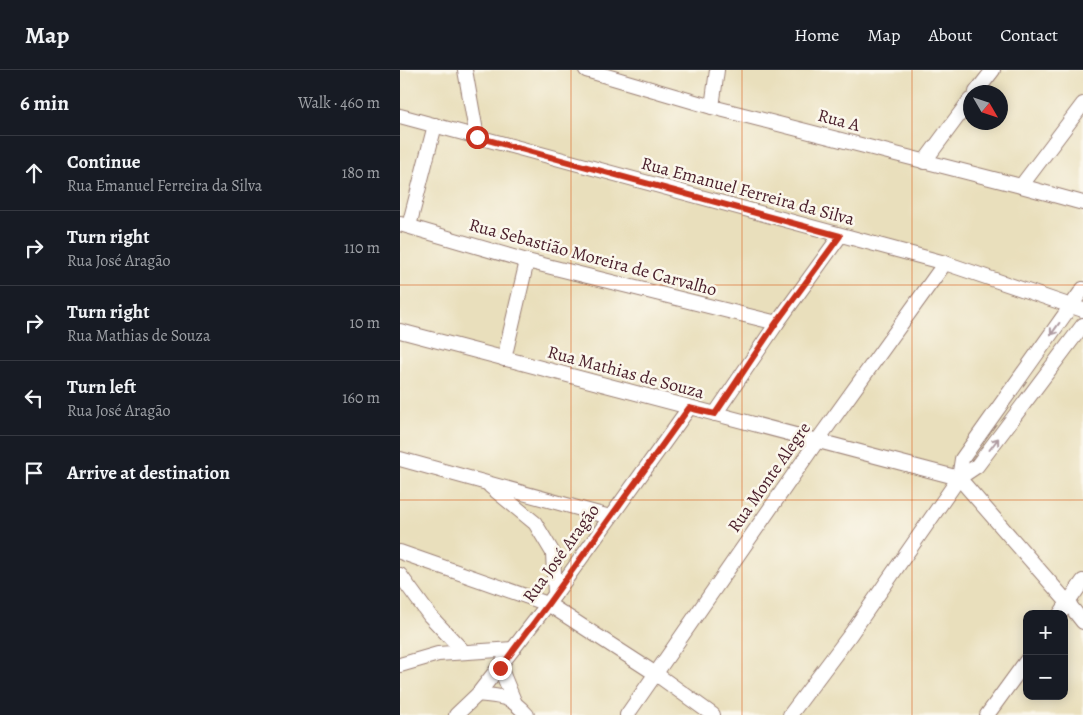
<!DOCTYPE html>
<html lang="en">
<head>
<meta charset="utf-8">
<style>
	:root { --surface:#171b24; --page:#20242c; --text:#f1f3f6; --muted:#9ea1a6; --line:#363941 }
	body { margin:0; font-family:Alegreya,serif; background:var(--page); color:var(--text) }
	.controls { position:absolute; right:15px; bottom:15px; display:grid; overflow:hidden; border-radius:10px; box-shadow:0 2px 12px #0003 }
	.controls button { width:45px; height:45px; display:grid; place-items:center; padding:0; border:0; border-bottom:1px solid var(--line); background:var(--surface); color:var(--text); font:25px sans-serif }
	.compass { position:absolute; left:563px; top:15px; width:45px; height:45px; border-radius:50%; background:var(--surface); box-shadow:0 2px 12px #0003; rotate:129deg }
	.stop { position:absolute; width:15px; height:15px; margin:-11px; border:4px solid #c8321e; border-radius:50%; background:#fff }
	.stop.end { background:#c8321e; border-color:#fff; box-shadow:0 1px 5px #0008 }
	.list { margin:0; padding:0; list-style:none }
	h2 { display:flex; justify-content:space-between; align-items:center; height:65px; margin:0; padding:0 20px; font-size:21px }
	h2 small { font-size:16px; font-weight:400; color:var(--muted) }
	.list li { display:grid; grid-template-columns:32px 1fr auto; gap:15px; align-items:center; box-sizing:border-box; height:75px; padding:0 20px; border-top:1px solid var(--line) }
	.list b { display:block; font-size:19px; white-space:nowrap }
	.list p { margin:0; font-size:16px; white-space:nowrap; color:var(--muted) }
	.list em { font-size:16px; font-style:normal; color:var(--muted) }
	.icon { flex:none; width:28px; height:28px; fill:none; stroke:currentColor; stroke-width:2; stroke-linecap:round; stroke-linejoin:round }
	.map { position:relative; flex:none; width:683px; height:645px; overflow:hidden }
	header { display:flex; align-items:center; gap:30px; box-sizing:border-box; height:70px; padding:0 25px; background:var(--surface); border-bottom:1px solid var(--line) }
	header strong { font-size:24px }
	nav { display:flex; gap:28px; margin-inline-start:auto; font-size:18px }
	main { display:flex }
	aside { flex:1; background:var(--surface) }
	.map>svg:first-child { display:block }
</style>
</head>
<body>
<header>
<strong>Map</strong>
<nav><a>Home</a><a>Map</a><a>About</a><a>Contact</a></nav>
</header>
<main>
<aside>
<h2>6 min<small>Walk · 460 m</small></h2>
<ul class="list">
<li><svg class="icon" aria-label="ahead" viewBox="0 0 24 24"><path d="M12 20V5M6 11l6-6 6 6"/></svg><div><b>Continue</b><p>Rua Emanuel Ferreira da Silva</p></div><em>180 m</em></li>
<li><svg class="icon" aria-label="right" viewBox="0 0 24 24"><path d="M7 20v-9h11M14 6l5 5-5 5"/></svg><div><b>Turn right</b><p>Rua José Aragão</p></div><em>110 m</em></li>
<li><svg class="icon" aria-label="right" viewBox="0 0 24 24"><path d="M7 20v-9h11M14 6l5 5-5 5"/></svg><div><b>Turn right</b><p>Rua Mathias de Souza</p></div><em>10 m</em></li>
<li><svg class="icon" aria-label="left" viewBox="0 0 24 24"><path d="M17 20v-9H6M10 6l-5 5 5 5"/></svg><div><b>Turn left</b><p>Rua José Aragão</p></div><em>160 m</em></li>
<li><svg class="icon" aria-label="arrive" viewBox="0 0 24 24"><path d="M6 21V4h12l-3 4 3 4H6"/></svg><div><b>Arrive at destination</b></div></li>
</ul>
</aside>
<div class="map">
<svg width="683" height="645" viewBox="0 0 683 645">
	<rect width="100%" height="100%" fill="#fbf7ec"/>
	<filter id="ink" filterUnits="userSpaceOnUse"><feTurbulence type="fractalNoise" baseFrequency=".02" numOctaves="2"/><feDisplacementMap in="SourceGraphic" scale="10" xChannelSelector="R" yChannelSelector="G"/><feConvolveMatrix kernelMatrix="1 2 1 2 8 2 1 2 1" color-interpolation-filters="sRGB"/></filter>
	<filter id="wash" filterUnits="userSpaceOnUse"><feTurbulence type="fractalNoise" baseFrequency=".0096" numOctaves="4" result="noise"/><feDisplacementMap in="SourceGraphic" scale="20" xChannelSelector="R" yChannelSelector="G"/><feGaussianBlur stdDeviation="1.12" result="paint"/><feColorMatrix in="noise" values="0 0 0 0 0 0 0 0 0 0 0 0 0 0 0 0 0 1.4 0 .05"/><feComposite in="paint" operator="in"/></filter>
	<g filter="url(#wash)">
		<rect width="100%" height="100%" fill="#e9dfbc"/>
	</g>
	<g filter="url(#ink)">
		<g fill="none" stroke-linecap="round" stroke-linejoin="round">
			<defs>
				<g id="street">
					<polyline points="65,0 77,67"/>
					<polyline points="186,0 312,37 621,116 683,133"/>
					<polyline points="576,22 593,0"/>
					<polyline points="312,37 317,0"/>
					<polyline points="0,46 545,193 683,240"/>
					<polyline points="524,92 570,30"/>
					<polyline points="621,116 683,34"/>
					<polyline points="0,154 127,191 377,253"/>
					<polyline points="9,156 35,55"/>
					<polyline points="0,261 559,408"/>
					<polyline points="104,289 127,191"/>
					<polyline points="315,344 377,253 440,166"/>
					<polyline points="0,389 210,447"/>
					<polyline points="559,408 562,389 683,219"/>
					<polyline points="559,408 668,533 683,552"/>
					<polyline points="90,416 135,453 153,483 155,524"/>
					<polyline points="0,482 148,534 256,604 313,645"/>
					<polyline points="0,505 30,546 64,582"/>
					<polyline points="660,544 683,511"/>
					<polyline points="0,595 38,584 113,579"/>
					<polyline points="100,597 114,631"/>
					<path d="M78,624C103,627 109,625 127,645"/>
					<polyline points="56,645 78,624 148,534 289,338"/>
					<polyline points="227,645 417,371 545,193"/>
					<polyline points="390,645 450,565 559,408 577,396 683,255"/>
					<polyline points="587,645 627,590"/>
				</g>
			</defs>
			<use href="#street" stroke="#9a7f74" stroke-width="16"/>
			<use href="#street" stroke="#fff" stroke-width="14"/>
		</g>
		<defs><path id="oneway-shaft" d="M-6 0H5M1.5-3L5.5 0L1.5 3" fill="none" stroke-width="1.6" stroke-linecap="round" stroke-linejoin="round" transform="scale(1.25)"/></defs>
		<g stroke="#ae9aa0">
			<use href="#oneway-shaft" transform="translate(655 259) rotate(126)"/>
			<use href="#oneway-shaft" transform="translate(594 374) rotate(-53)"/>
		</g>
	</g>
	<g fill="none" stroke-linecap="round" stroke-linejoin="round" filter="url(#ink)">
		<polyline stroke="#c8321e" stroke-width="6" points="77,67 440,166 376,253 315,344 289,338 148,534 100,598"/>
	</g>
	<path fill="none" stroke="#d8530f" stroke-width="1" stroke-opacity="0.55" d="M171,0V645M342,0V645M512,0V645M0,215H683M0,430H683"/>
	<g text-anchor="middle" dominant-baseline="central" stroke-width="5" stroke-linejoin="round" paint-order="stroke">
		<g font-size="18" fill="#4a1f2b" stroke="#fbf7ec">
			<text transform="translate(439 50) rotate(15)">Rua A</text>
			<text transform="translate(348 121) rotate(15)">Rua Emanuel Ferreira da Silva</text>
			<text transform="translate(193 187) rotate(15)">Rua Sebastião Moreira de Carvalho</text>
			<text transform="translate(226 302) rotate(15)">Rua Mathias de Souza</text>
			<text transform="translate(369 407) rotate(-55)">Rua Monte Alegre</text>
			<text transform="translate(161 483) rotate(-54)">Rua José Aragão</text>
		</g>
	</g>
</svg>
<div class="controls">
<button>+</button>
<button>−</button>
</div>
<svg class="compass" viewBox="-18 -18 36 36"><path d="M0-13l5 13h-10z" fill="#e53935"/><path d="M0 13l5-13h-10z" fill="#9ea1a6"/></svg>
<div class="stop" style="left:77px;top:67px"></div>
<div class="stop end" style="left:100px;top:598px"></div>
</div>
</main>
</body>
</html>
